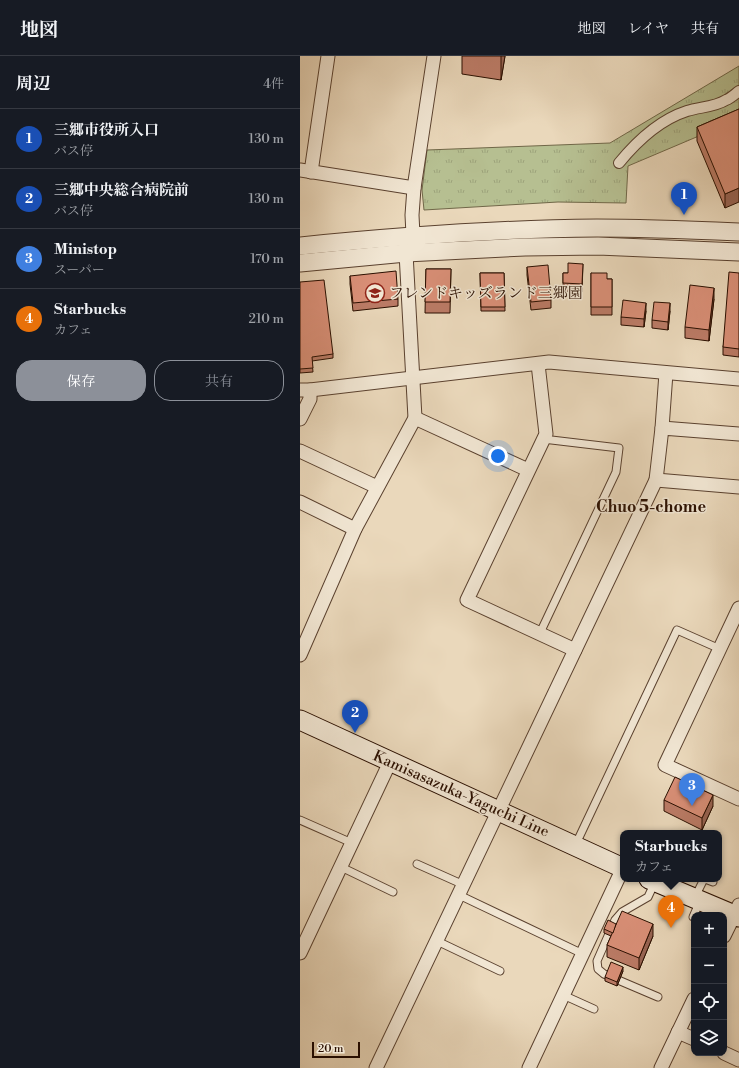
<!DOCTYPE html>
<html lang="ja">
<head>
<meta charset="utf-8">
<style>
	:root { --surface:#171b24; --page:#242831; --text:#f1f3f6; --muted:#9ea1a6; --line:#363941; --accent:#8c9099 }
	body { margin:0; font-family:"Libre Bodoni","Noto Serif JP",serif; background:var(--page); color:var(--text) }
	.controls { position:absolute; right:12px; bottom:12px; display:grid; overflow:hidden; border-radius:8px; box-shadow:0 2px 10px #0003 }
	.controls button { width:36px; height:36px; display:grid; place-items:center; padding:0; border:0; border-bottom:1px solid var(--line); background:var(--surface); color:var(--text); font:20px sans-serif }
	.scale { position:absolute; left:12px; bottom:10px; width:48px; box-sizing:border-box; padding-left:4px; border:2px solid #2a0f00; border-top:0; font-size:11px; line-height:14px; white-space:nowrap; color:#2a0f00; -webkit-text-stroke:3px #f1e6d3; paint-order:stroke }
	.you { position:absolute; left:198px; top:400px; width:14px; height:14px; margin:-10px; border:3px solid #fff; border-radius:50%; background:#1a73e8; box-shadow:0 0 0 6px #1a73e833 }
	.badge { display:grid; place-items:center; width:26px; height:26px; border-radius:50%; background:var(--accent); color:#fff; font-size:13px; font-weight:700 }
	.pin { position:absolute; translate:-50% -33px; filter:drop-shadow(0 1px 2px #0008) }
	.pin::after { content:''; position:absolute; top:21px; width:14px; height:12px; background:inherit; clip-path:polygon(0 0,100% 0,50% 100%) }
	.popup { position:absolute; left:320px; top:774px; width:102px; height:52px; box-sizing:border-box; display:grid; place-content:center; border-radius:8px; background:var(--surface); filter:drop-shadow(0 1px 3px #0005); font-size:13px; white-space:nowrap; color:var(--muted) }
	.popup b { font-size:15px; color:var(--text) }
	.popup::after { content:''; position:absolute; left:50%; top:100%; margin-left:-8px; border:8px solid transparent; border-top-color:var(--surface) }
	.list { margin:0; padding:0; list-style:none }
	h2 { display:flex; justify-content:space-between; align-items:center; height:52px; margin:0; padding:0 16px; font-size:17px }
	h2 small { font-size:13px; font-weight:400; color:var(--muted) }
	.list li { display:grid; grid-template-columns:26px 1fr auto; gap:12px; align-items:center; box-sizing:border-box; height:60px; padding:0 16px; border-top:1px solid var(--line) }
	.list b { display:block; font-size:15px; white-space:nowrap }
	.list p { margin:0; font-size:13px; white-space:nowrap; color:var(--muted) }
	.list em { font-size:13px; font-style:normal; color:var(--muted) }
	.actions { display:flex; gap:8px; padding:12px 16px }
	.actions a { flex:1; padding:9px 0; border:1px solid var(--accent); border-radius:16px; text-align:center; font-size:14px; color:var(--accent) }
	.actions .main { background:var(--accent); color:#fff }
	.icon { flex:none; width:22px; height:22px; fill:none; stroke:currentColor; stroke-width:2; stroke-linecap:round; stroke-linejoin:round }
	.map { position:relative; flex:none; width:439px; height:1012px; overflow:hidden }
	header { display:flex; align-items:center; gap:24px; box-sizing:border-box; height:56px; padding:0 20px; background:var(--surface); border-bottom:1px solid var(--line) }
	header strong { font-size:19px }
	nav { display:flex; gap:22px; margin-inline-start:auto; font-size:14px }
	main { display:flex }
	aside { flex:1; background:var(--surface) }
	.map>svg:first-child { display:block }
</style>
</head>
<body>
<header>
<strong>地図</strong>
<nav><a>地図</a><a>レイヤ</a><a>共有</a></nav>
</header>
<main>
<aside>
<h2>周辺<small>4件</small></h2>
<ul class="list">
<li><span class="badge" style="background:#1a4fb4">1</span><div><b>三郷市役所入口</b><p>バス停</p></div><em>130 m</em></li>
<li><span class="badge" style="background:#1a4fb4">2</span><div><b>三郷中央総合病院前</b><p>バス停</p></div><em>130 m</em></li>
<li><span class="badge" style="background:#3f7fe0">3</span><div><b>Ministop</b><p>スーパー</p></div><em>170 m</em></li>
<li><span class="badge" style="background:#e8710a">4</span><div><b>Starbucks</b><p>カフェ</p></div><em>210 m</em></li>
</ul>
<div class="actions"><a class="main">保存</a><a>共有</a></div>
</aside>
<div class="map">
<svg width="439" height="1012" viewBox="0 0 439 1012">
	<defs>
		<pattern id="park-tufts" width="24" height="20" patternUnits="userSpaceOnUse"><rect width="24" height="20" fill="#b6bf91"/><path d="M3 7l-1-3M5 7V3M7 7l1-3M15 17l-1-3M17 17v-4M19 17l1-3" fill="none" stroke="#9da37b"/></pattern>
	</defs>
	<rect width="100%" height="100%" fill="#ead8bb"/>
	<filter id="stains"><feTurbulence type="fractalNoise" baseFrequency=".005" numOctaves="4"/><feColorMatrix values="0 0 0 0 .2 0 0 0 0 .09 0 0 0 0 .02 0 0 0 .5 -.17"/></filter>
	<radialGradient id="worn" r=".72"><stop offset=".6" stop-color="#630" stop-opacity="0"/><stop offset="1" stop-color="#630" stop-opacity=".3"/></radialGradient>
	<polygon fill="url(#park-tufts)" stroke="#706748" points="439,10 439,63 328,110 326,147 258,146 124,154 122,134 127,94 310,87"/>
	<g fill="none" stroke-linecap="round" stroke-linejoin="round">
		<defs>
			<g id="service">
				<polyline points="240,577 316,416 319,392 243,383"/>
				<polyline points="0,764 52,787"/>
				<polyline points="275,790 377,574 420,593"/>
				<polyline points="117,808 164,829"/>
				<polyline points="41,811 93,836"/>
				<polyline points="405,823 413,826"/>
				<polyline points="355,826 348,841 322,856 315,864 297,905 298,913 304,918 358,941"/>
				<polyline points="159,839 283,898"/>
				<polyline points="395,841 404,823"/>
				<polyline points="393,861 400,845"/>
				<polyline points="137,885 200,915"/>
				<polyline points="263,939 294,953"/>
			</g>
			<path id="pedestrian" d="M319,107C337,85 359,64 387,55C400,51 415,51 426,44C431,42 435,38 439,35"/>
			<g id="minor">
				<polyline points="0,114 114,132"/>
				<polyline points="11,116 28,0"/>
				<polyline points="238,308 246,378 167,544 275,594"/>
				<polyline points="0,334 10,334 249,306 439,323"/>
				<polyline points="115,362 228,414"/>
				<polyline points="0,363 10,343 10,334"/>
				<polyline points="362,372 366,317"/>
				<polyline points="0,395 77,431"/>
				<polyline points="356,424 439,431"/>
				<polyline points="0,446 55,473"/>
				<polyline points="439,552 365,709 439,743"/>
				<polyline points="0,599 55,473 115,362 106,197 113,179 112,159 114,132 134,0"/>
				<polyline points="424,880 439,849"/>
				<polyline points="0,897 90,706"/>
				<polyline points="378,976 394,983"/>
				<polyline points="424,997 439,1004"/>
				<polyline points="76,1012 356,424 362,372 439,378"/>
				<polyline points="229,1012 323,812"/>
				<polyline points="361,1012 394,943"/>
			</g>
			<g id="tertiary">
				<path d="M0,190C99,180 197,173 297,172C344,172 392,174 439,176"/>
				<polyline points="0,207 106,197 225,191 298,190 439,196"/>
			</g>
			<g id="secondary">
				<polyline points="0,664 323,812"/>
				<polyline points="349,823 439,861"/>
			</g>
		</defs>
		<use href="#service" stroke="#5a412f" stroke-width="9"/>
		<use href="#pedestrian" stroke="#5a412f" stroke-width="12"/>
		<use href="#minor" stroke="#5a412f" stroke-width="15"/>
		<use href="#tertiary" stroke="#5a412f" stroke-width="19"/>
		<use href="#secondary" stroke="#2a0f00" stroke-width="21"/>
		<use href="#service" stroke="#f1e6d3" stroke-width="7"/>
		<use href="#pedestrian" stroke="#f1e6d3" stroke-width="10"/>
		<use href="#minor" stroke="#f1e6d3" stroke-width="13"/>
		<use href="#tertiary" stroke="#f1e6d3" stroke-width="17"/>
		<use href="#secondary" stroke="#f1e6d3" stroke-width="19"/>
	</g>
	<g fill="#bb7b66" stroke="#2a0f00">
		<polygon points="162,0 205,0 201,24 162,18"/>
		<polygon points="439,53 425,152 397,85 397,71"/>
		<polygon points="283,208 282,236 263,235 263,217 268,217"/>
		<polygon points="227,211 251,244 251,252 231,254 227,219"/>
		<polygon points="126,213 151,213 150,257 125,257"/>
		<polygon points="180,217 204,217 205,255 181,255"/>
		<polygon points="291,217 307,223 312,223 312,259 291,259"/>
		<polygon points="439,217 439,301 423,299 423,291"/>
		<polygon points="50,220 98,243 98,250 53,255 50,228"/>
		<polygon points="0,226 33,298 33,302 12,305 13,316 0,317"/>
		<polygon points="414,243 409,285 385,282 385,271"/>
		<polygon points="346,255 344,271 321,269 321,261"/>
		<polygon points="370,255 368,274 352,272 352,264"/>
		<polygon points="364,744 413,750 402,774 364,755"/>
		<polygon points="316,868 353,880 339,914 307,901 307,889 311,880 304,877 304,873"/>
		<polygon points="323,915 317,930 305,925 305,921"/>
	</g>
	<g fill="#986453" stroke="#2a0f00">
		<polygon points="201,0 205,0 201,24"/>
		<polygon points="439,132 439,146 425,152 425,138"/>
		<polygon points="414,232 414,243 409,285 409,274"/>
		<polygon points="346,247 346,255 344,271 344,263"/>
		<polygon points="370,247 370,255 368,274 368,266"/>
		<polygon points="413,739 413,750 402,774 402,762"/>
		<polygon points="353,868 353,880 339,914 339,902"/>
		<polygon points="323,911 323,915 317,930 317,926"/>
	</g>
	<g fill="#d98f77" stroke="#2a0f00">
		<polygon points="439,53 439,132 425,138 397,71"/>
		<polygon points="268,207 283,208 282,228 263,227 263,217 268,217"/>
		<polygon points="248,209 251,244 231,246 227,211"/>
		<polygon points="126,213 151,213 150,246 125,246"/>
		<polygon points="96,215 98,243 53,247 50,220"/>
		<polygon points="429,216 439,217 439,293 423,291"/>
		<polygon points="180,217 204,217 205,251 181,251"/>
		<polygon points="291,217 307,217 307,223 312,223 312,251 291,251"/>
		<polygon points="24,224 33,298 12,301 13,312 0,313 0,226"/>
		<polygon points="390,229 414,232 409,274 385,271"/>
		<polygon points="323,244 346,247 344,263 321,261"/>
		<polygon points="354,246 370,247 368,266 352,264"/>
		<polygon points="375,721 413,739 402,762 364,744"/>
		<polygon points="322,855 353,868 339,902 307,889"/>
		<polygon points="308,864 316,868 313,877 304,873"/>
		<polygon points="311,906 323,911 317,926 305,921"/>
	</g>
	<defs>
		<symbol id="school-ring" viewBox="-11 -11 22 22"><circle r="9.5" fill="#f1e6d3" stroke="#8f2418" stroke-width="1.5"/><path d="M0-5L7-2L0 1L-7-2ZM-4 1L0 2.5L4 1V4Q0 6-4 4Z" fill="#8f2418"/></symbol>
	</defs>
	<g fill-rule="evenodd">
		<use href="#school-ring" x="64" y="226" width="22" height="22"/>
	</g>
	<g text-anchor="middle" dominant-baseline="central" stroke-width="3" stroke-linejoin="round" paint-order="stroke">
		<g font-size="15" fill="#2a0f00" stroke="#f1e6d3" text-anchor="start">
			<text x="89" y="237">フレンドキッズランド三郷園</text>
		</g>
		<g font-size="15" fill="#2a0f00" stroke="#f1e6d3">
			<text transform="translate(161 738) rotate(24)">Kamisasazuka-Yaguchi Line</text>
		</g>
		<g font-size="16" font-weight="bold" fill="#2a0f00" stroke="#f1e6d3">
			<text x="351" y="451">Chuo 5-chome</text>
		</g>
	</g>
	<rect width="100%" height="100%" filter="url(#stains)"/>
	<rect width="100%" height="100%" fill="url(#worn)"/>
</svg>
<div class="controls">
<button>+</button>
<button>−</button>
<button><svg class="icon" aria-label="locate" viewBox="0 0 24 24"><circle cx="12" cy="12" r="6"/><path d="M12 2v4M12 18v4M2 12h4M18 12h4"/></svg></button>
<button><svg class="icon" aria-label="layers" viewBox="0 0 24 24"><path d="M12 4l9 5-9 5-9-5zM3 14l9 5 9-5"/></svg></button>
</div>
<div class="scale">20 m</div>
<div class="you"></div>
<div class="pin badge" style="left:384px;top:159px;background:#1a4fb4">1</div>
<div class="pin badge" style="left:55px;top:677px;background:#1a4fb4">2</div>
<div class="pin badge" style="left:392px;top:750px;background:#3f7fe0">3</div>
<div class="pin badge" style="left:371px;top:872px;background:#e8710a">4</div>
<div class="popup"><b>Starbucks</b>カフェ</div>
</div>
</main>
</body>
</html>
